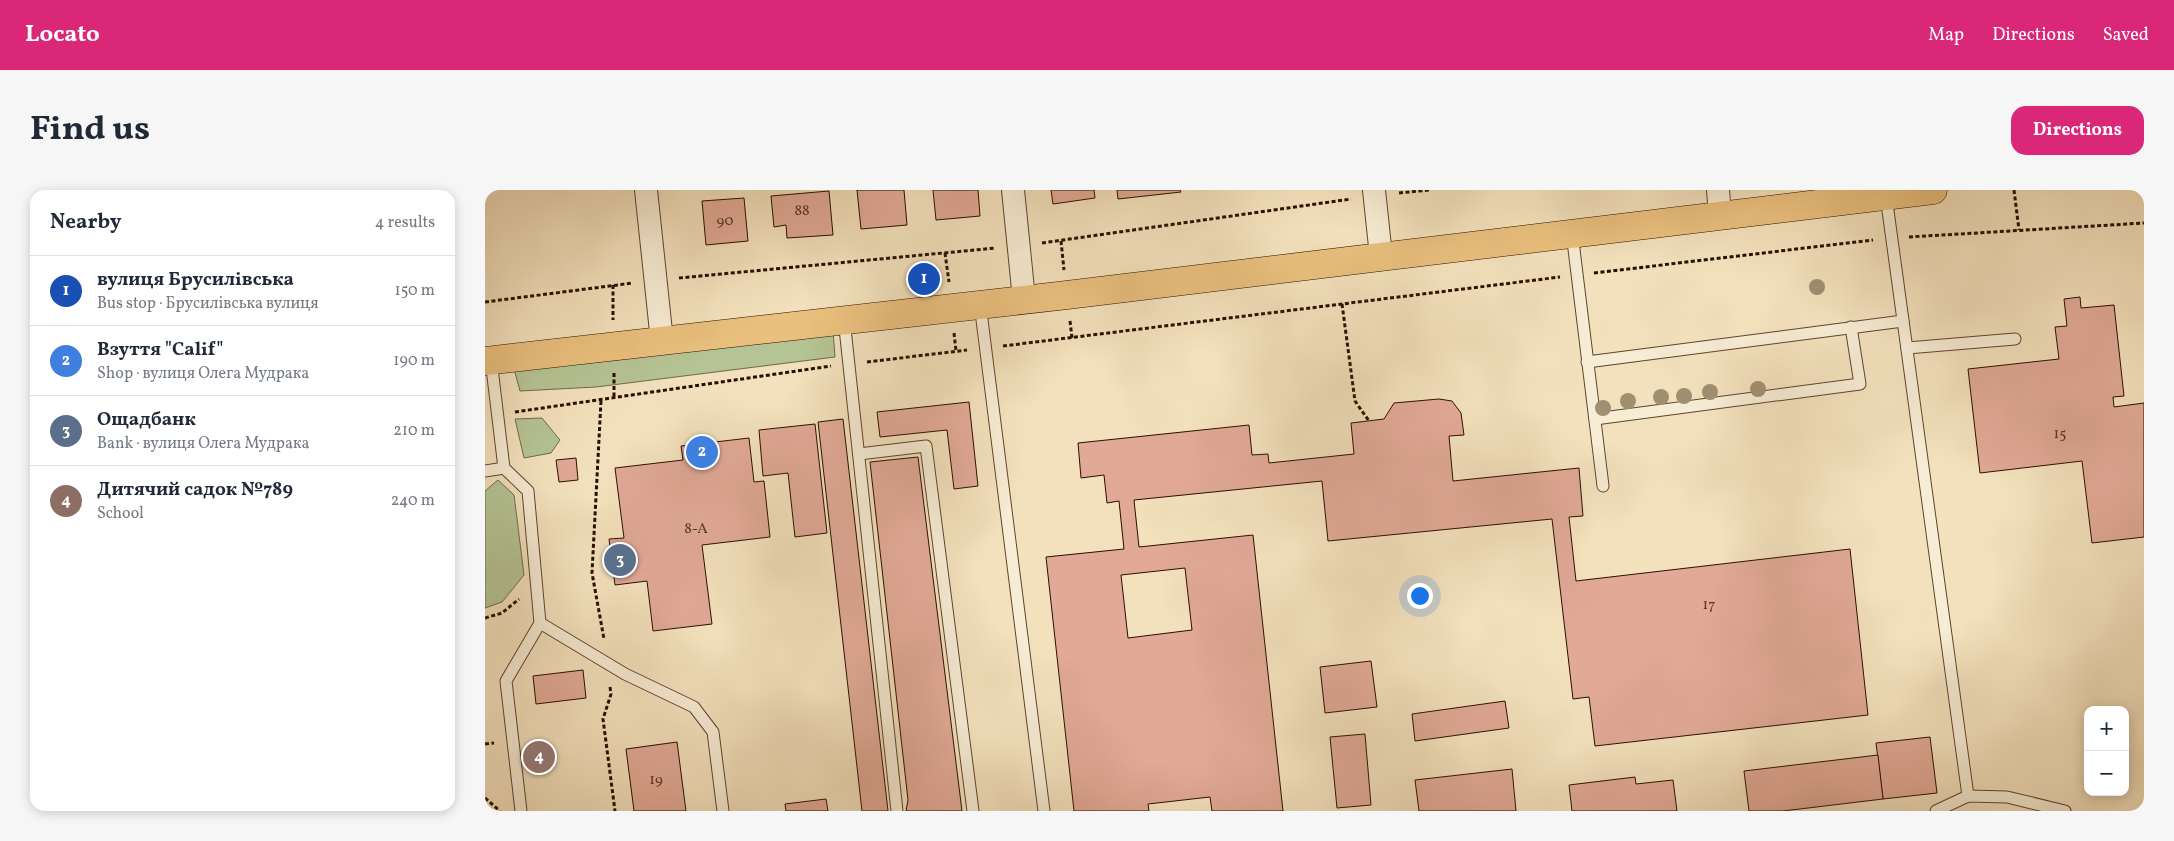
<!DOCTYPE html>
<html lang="en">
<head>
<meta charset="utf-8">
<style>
	:root { --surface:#fff; --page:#f6f6f7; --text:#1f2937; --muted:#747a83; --line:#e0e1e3; --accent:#db2777 }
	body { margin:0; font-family:Vollkorn,serif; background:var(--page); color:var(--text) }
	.controls { position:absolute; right:15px; bottom:15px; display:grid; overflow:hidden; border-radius:10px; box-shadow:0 2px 12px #0003 }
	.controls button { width:45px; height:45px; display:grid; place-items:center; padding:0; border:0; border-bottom:1px solid var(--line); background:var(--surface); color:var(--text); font:25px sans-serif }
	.you { position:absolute; left:934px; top:405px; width:18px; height:18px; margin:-12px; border:4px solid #fff; border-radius:50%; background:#1a73e8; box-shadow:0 0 0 8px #1a73e833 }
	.badge { display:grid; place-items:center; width:32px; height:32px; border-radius:50%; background:var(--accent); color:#fff; font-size:16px; font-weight:700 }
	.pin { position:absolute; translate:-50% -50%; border:2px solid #fff; box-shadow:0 1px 5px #0006 }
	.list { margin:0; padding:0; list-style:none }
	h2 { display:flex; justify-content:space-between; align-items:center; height:65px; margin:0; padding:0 20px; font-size:21px }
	h2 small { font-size:16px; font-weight:400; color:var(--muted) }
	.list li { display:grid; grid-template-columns:32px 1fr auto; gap:15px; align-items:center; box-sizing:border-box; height:70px; padding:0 20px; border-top:1px solid var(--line) }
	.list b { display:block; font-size:19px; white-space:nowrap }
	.list p { margin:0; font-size:16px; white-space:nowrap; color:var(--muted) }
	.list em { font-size:16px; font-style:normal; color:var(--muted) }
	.map { position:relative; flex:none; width:1659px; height:621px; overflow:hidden; border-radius:15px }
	header { display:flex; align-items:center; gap:30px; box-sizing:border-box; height:70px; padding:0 25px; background:var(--accent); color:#fff }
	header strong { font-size:24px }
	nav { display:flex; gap:28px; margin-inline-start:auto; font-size:18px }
	.intro { display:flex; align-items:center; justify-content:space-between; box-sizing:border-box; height:120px; padding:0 30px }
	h1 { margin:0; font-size:35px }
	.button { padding:12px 22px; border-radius:15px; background:var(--accent); color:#fff; font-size:18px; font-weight:700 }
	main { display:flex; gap:30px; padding:0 30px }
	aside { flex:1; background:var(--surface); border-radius:15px; box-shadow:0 2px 12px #0003 }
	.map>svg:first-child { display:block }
</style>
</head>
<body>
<header>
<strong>Locato</strong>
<nav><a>Map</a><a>Directions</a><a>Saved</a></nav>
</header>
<div class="intro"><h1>Find us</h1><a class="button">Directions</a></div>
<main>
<aside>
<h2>Nearby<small>4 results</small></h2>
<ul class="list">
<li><span class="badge" style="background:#1a4fb4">1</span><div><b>вулиця Брусилівська</b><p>Bus stop · Брусилівська вулиця</p></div><em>150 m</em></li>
<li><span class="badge" style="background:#3f7fe0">2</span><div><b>Взуття &quot;Calif&quot;</b><p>Shop · вулиця Олега Мудрака</p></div><em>190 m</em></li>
<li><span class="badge" style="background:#5c6f8a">3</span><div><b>Ощадбанк</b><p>Bank · вулиця Олега Мудрака</p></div><em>210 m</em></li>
<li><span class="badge" style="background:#8d6e63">4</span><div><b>Дитячий садок №789</b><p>School</p></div><em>240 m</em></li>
</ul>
</aside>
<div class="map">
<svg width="1659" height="621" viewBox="0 0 1659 621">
	<rect width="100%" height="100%" fill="#f3e1bd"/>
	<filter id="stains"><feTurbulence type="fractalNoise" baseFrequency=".004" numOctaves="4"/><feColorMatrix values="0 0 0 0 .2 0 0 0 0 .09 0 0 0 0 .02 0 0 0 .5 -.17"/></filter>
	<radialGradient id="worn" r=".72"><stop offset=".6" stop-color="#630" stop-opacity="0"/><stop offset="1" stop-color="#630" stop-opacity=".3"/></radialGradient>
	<g fill="#b5c495" stroke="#706a4b">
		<polygon points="348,140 350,167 111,197 35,201 29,179"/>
		<polygon points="57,228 75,250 66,263 39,268 30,229"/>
		<polygon points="13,290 29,305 39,385 17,412 0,418 0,301"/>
	</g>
	<g fill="#e1a996" stroke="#2a0f01" fill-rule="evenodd">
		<polygon points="372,0 419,0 422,35 376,39"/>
		<polygon points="448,0 493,0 495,26 451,30"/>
		<polygon points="566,0 609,0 610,8 568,14"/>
		<polygon points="632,0 695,0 696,2 633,9"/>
		<polygon points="344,1 348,45 302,48 301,35 289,37 286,6"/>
		<polygon points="259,8 263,51 221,55 217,11"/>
		<polygon points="1595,107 1596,118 1629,115 1639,206 1628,207 1629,217 1659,213 1659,347 1607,353 1597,271 1495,283 1483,179 1574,169 1570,137 1582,136 1579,109"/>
		<path d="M954,209L967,211L976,223L979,245L964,246L968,291L1094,278L1098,326L1084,327L1091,391L1365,359L1383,525L1110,556L1104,507L1088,509L1067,329L843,351L837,291L649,310L654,357L768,345L798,621H727L725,607L663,614L664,621H589L561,367L639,359L634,311L622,313L619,285L596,288L593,253L764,235L767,265L783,264L784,273L869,264L866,233L899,229L909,213ZM700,378L707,440L643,448L636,385Z"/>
		<polygon points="484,212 493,296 469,299 462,240 395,247 392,222"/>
		<polygon points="358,229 403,621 377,621 333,232"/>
		<polygon points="330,234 342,343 310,347 303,283 278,286 274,240"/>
		<polygon points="264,248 269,292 279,291 285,347 217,355 227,434 168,441 162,391 130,395 124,349 139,348 130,278 198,270 196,256"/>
		<polygon points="433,267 477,621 421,621 423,610 385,272"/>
		<polygon points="91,268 93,290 74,292 71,270"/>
		<polygon points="886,471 892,517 840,523 835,477"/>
		<polygon points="98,480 101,508 51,514 48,486"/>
		<polygon points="1020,511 1024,538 930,551 927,524"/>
		<polygon points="880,544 886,615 852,618 845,547"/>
		<polygon points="1445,547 1452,603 1398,609 1391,553"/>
		<polygon points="192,552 201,621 149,621 141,559"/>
		<polygon points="1393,565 1398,609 1298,621 1264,621 1259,581"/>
		<polygon points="1027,579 1031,621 934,621 930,590"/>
		<polygon points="1150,587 1151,594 1188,590 1192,621 1087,621 1084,595"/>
		<polygon points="341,609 343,621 301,621 300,614"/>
	</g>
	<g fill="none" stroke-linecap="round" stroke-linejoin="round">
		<defs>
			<g id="lane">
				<polyline points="1401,6 1483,606"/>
				<polyline points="1087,43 1118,296"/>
				<polyline points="495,114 559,621"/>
				<polyline points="359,129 412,621"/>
				<polyline points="1422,158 1530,149"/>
				<polyline points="6,170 19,278 43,301 55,433 140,484 209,517 228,542 238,621"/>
				<polyline points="1102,172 1418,131"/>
				<polyline points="1110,229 1375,194 1366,137"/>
				<polyline points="374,264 441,256 488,621"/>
				<polyline points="0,281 19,278"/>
				<polyline points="36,621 21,491 55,433"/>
				<polyline points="1451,621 1483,606 1522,607 1580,621"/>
			</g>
			<g id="street">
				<polyline points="161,0 177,151"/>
				<polyline points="528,0 539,109"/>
				<polyline points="889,0 896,66"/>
				<polyline points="1233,0 1235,26"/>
			</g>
			<polyline id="primary" points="0,171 582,105 1448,0"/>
		</defs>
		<use href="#lane" stroke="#5c4430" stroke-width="13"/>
		<use href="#street" stroke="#5c4430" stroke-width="24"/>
		<use href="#primary" stroke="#2a0f01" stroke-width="29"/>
		<g stroke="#2a0f01" stroke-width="3" stroke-dasharray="4 2.5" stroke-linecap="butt">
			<polyline points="1529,0 1534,40"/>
			<polyline points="914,3 945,0"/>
			<polyline points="1424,47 1659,33"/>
			<polyline points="576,51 579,80"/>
			<polyline points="557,53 866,9"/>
			<polyline points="460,63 464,92"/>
			<polyline points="1109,83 1388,50"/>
			<polyline points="194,88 511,58"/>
			<polyline points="128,95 128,130"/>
			<polyline points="0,112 148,93"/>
			<polyline points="857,114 870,211 884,231"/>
			<polyline points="585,131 587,148"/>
			<polyline points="469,143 471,161"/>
			<polyline points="518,156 1075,87"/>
			<polyline points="382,172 482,160"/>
			<polyline points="129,183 129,209"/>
			<polyline points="116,211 107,383 119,449"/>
			<polyline points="30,222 346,176"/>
			<polyline points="0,428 17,423 34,409"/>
			<polyline points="125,497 126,504 118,529 130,621"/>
			<polyline points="0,554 9,553"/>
			<polyline points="0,608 15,621"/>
		</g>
		<use href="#lane" stroke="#f7ecd4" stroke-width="11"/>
		<use href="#street" stroke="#f7ecd4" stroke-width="22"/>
		<use href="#primary" stroke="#eac07e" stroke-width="28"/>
	</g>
	<g fill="#9f9072">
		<circle cx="1332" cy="97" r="8"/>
		<circle cx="1273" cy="199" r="8"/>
		<circle cx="1225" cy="202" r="8"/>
		<circle cx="1199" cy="206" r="8"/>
		<circle cx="1176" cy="207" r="8"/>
		<circle cx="1143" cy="211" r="8"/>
		<circle cx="1118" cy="218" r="8"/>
	</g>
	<g text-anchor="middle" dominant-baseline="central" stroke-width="4" stroke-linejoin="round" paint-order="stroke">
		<g font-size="15" fill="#583626">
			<text x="317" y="21">88</text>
			<text x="240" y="31">90</text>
			<text x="1575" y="244">15</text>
			<text x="211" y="339">8-А</text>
			<text x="1224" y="415">17</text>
			<text x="171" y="590">19</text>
		</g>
	</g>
	<rect width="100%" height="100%" filter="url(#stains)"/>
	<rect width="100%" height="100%" fill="url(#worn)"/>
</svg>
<div class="controls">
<button>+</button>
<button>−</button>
</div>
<div class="you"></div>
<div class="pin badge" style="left:439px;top:89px;background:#1a4fb4">1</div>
<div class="pin badge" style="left:217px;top:262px;background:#3f7fe0">2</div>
<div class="pin badge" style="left:135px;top:370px;background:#5c6f8a">3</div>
<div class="pin badge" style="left:54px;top:567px;background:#8d6e63">4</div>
</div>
</main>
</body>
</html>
